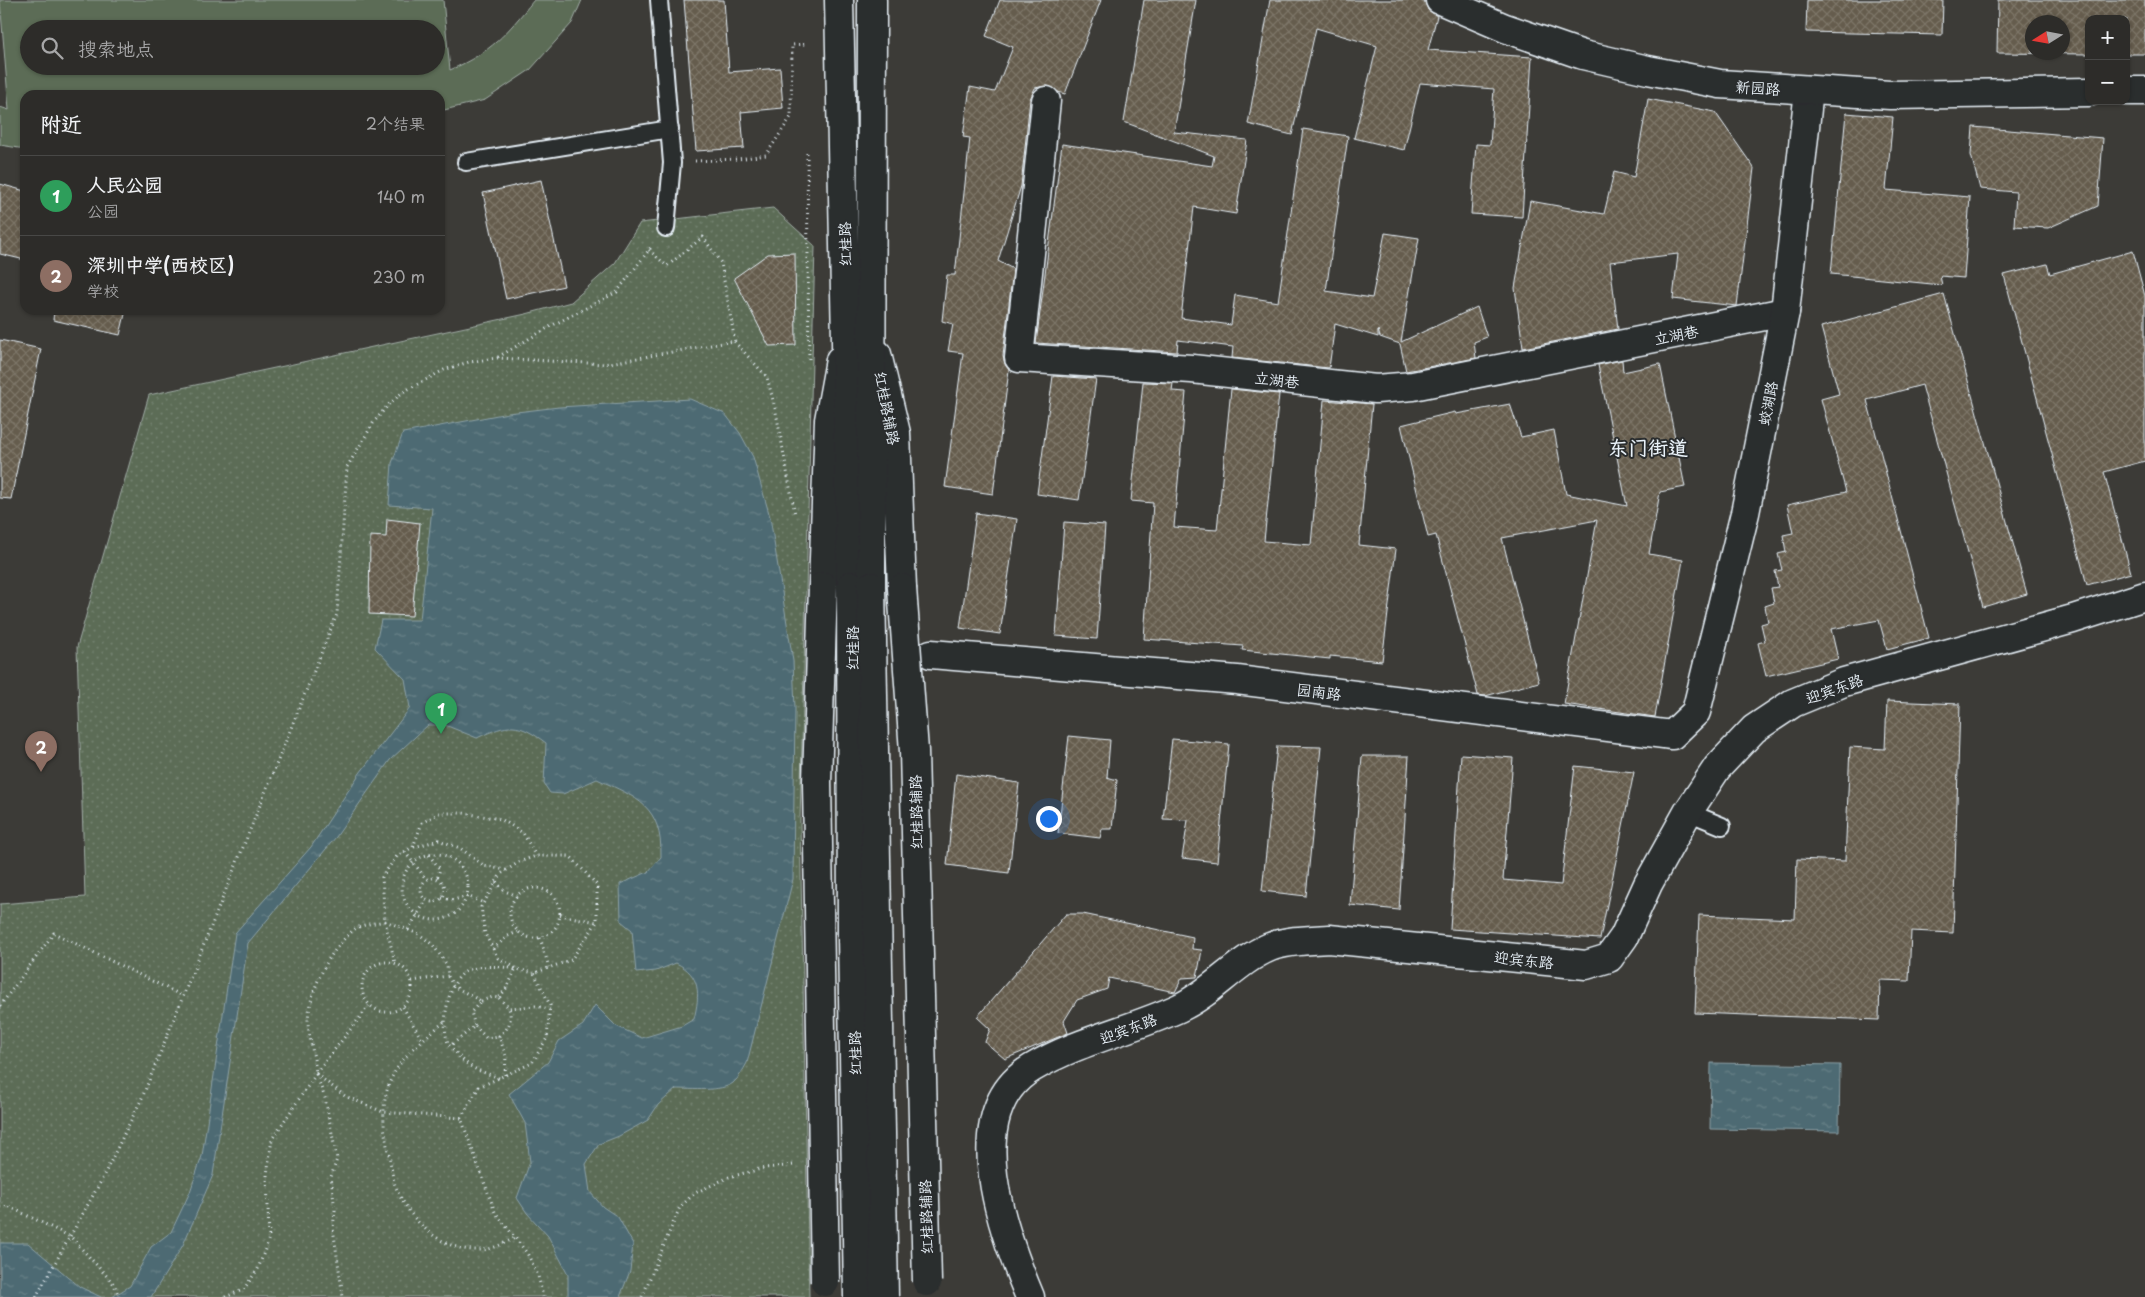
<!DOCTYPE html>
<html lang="zh">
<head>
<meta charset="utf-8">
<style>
	:root { --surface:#2d2c29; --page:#353431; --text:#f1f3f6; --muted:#a7a7a8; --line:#484846; --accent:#8c9099 }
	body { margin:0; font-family:"Playpen Sans","LXGW WenKai TC",sans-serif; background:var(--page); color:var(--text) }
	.controls { position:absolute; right:15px; top:15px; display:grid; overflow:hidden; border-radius:10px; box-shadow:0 1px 4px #0004 }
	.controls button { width:45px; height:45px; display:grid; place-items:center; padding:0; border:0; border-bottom:1px solid var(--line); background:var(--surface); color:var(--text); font:25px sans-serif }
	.compass { position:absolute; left:2025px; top:15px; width:45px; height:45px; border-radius:50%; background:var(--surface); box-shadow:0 1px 4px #0004; rotate:259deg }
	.you { position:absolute; left:1048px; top:818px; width:18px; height:18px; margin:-12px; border:4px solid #fff; border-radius:50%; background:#1a73e8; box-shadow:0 0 0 8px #1a73e833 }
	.badge { display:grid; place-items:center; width:32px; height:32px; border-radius:50%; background:var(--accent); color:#fff; font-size:16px; font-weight:700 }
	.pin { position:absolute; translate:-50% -41px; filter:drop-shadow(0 1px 2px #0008) }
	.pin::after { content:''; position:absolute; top:26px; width:18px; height:15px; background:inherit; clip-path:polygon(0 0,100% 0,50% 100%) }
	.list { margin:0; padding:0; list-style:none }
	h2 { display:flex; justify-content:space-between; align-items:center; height:65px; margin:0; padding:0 20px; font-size:21px }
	h2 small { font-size:16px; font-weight:400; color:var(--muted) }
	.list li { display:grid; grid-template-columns:32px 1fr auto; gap:15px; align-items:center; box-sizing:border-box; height:80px; padding:0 20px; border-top:1px solid var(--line) }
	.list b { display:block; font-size:19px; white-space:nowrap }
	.list p { margin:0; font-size:16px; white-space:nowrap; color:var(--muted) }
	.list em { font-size:16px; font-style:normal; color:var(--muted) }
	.icon { flex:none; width:28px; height:28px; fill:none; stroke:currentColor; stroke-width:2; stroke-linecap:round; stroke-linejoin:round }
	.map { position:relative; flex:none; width:2145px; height:1297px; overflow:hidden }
	.search { position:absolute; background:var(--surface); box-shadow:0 1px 4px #0004; left:20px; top:20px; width:425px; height:55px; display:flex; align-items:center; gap:12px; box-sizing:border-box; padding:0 18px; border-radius:28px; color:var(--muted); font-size:19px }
	.panel { position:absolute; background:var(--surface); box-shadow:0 1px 4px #0004; left:20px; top:90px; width:425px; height:225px; border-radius:15px }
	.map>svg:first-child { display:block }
</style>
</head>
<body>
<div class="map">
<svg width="2145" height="1297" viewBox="0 0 2145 1297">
	<defs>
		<pattern id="park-dots" width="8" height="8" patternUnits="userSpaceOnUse" patternTransform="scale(1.25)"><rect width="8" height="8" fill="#5b6c56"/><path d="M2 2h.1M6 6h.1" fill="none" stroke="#73816f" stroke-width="1.8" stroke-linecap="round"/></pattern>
		<pattern id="water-ripples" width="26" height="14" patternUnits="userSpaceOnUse" patternTransform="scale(1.25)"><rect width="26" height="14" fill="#4e6b73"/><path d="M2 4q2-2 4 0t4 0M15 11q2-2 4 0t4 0" fill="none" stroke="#688188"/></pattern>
		<pattern id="building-cross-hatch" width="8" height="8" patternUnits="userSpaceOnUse" patternTransform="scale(1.25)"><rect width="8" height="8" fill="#655c4d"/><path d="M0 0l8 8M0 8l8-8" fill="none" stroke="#7b7467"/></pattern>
	</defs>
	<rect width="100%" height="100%" fill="#3c3b37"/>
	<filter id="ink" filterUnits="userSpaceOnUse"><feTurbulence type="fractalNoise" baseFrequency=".02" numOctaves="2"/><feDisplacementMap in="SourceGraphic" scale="10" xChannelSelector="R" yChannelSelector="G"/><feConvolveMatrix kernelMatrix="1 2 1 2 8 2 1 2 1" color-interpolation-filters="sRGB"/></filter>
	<g filter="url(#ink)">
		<path fill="#5b6c56" stroke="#a2aea7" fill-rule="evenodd" d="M0,0H443L450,70C493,51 505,35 534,0H582L572,23L530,70L485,100L440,111V95H25V149L0,145V107L9,110ZM29,29H436V66H29Z"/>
		<polygon fill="url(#park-dots)" stroke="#a2aea7" points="773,208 815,246 800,821 809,1297 0,1297 0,904 85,897 77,647 149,395 526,314 571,302 615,263 640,223"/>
		<g fill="url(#water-ripples)" stroke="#8ca1a8">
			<path d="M690,399L725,414L740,433L753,457L770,517L793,661L795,708L793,879L747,1063C743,1070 739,1078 733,1083C722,1092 690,1089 676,1089L658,1105L648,1120L619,1136L599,1144L586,1164L590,1192L603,1207L618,1217L633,1244L630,1271L620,1297H568V1274L548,1236L527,1213L517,1198L530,1162L525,1123L509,1094L548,1062L559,1041L583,1025L595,1005L616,1026L642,1038L682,1026L694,1019C700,994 701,975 676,963L656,971L636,973L632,930L621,921L620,884L648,872L661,857C662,806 638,798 597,779L563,794L550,793L544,784L546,743C518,722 509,723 477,738L445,725H428L390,760L336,837L248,943L213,1175L183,1245L151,1297H112L130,1286L151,1247L171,1232L190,1192L202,1156L235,933L311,847L360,773L410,708L405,679L375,648L381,620H420L432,508L389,505L392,463L403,433L508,413L559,407Z"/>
			<polygon points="1711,1063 1840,1065 1839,1131 1710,1129"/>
			<polygon points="0,1243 28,1243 80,1287 101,1297 0,1297"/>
		</g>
		<g fill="url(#building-cross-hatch)" stroke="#e8f1f8" fill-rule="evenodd">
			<polygon points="684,0 724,0 729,72 780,68 783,108 741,112 744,148 696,151"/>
			<polygon points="1000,0 1101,0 1065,94 1058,92 1048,86 1040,87 1035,88 1030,99 1021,186 998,261 1013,269 1003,356 1005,364 1009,370 993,494 945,487 963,353 948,351 953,324 942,321 947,275 955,275 970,138 963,137 970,87 995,92 1013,47 986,36"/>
			<polygon points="1144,0 1196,0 1174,132 1247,140 1236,214 1194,207 1181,318 1231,325 1235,295 1278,302 1303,129 1348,136 1326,291 1372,298 1385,233 1419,238 1401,342 1477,307 1487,337 1474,342 1476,358 1406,371 1400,344 1380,337 1378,330 1378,337 1335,324 1329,368 1232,358 1233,347 1178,340 1177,352 1036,343 1062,144 1212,166 1214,156 1124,122"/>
			<polygon points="1270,0 1420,0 1425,2 1428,10 1437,16 1428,50 1532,57 1522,217 1471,214 1476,144 1490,145 1494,89 1420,83 1404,150 1354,138 1377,46 1316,28 1292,135 1248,124"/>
			<polygon points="1807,0 1943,0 1942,35 1806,32"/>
			<path d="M1998,0H2145V54H2126V19H2089V54L1997,53ZM2032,22H2062V52H2032Z"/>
			<polygon points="1648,99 1715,112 1754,168 1737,306 1673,299 1678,254 1610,262 1618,329 1523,348 1515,288 1530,201 1604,214 1614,172 1634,177"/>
			<polygon points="1846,113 1893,117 1886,190 1970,197 1964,278 1940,276 1942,285 1831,274"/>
			<polygon points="1973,127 2103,138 2098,206 2048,228 2014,226 2016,192 1980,189 1971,155"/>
			<polygon points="541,180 564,286 506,299 483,193"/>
			<polygon points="0,184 25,191 25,260 0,254"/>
			<polygon points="2133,251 2145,296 2145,461 2104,472 2131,573 2087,585 2004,275 2047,264 2050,274"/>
			<polygon points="795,253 796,345 769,346 734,278 768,254"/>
			<polygon points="1944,294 2027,594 1983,607 1922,385 1867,400 1929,638 1887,649 1879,620 1831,629 1838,659 1766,676 1758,643 1765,641 1761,624 1768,622 1765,606 1774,603 1771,588 1778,587 1775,571 1782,570 1778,554 1786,552 1783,535 1793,533 1787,505 1846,492 1821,399 1839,394 1821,327"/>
			<polygon points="54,310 126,310 120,335 53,320"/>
			<polygon points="0,340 41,349 11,499 0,498"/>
			<polygon points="1622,360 1623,372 1660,364 1685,487 1660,492 1649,554 1683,560 1655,717 1564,704 1597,520 1502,538 1539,682 1485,696 1478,695 1436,535 1428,537 1401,425 1455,412 1456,414 1510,404 1521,437 1554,430 1566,494 1627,506 1598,365"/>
			<polygon points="1053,376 1096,379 1079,500 1037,494"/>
			<polygon points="1143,382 1173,383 1172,391 1186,392 1174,527 1217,530 1231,389 1279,394 1264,541 1311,545 1324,400 1372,404 1359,545 1396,549 1382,661 1330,656 1330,659 1242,650 1243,646 1144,639 1153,503 1131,501"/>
			<polygon points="976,513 1017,519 1000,634 960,628"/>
			<polygon points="387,519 420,523 412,616 369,614 370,536 386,537"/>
			<polygon points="1064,522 1105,525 1097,639 1056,636"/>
			<polygon points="1887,701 1960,704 1953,933 1911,931 1909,981 1880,980 1879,1020 1695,1013 1699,915 1795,919 1797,859 1845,861 1850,747 1885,749"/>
			<polygon points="1069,736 1110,740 1107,777 1117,780 1112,829 1102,829 1100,838 1058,833"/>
			<polygon points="1172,739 1229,744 1217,862 1182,858 1188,820 1163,819"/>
			<polygon points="1277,746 1321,747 1306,896 1262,891"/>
			<polygon points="1461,754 1513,758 1503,880 1561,885 1575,766 1634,772 1600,939 1450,929"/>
			<polygon points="1362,756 1409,756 1399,910 1350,905"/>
			<polygon points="956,774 1019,783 1009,873 947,865"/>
			<polygon points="1066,914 1083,914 1193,937 1192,949 1202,950 1197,977 1182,978 1175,992 1109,978 1107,989 1077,1000 1064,1021 1068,1033 1005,1059 985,1042 990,1029 977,1017"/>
		</g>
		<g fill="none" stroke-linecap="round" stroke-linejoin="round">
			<defs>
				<g id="service">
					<polyline points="659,0 672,163 666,228"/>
					<polyline points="466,162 670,129"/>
					<polyline points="1688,812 1722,826"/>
				</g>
				<g id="minor">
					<polyline points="1046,101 1019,358 1192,369 1376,389 1413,386 1785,312"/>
					<polyline points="931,654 1237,680 1672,735 1696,712 1745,513 1785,312 1809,90"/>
					<path d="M1030,1297C1004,1235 957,1113 1032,1068C1077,1041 1131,1030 1179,1008C1212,993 1236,961 1270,947C1287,940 1311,940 1329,939L1586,965L1609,958L1624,937L1648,884L1688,812L1717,768L1754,729L1793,703L1844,682L2073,619L2145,596"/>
				</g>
				<g id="tertiary">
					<polyline points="877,354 896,433 902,588"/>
					<polyline points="823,586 829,420 840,360"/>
				</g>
				<g id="secondary">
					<polyline points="839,0 851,585"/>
					<polyline points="1440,0 1505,28 1583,55 1648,70 1720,84 1890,95 2089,92"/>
					<polyline points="2126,91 2145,91"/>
					<polyline points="871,586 872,0"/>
				</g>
			</defs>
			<use href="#service" stroke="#e8f1f8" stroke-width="20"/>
			<use href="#minor" stroke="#e8f1f8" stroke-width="31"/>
			<use href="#tertiary" stroke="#e8f1f8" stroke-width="31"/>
			<use href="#secondary" stroke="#e8f1f8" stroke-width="31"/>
			<g stroke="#e8f1f8" stroke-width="3" stroke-dasharray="1 4" stroke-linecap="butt">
				<polyline points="807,153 809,362"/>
				<polyline points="695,161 738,159 766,155 791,117 792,45 805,44"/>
				<polyline points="649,250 667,266 703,237 721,263 735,342"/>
				<polyline points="498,357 551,326 617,292 652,246"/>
				<polyline points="414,847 439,840 460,848 484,866 506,870"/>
				<polyline points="405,852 426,879"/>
				<circle cx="435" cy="887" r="33"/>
				<polyline points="429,855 440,869 437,879"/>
				<circle cx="433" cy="890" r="12"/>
				<polyline points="496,882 505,891 517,896"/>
				<circle cx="535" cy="913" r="25"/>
				<polyline points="442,898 454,900 467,896 484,903"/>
				<polyline points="560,915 597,922"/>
				<polyline points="385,921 419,934 433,945 447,965 448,976 453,986 481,1001 471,1012 475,1026 450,1046"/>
				<polyline points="385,921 395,963"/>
				<polyline points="408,930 426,901"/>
				<polyline points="540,938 549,967"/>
				<polyline points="493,949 508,936 518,932"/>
				<circle cx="387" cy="987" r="25"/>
				<polyline points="516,968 498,958 485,934 481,907 501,874 519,862 536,856 570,856 597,885 597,922 571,960 534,973 550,1005 547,1038 532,1063 479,1087 461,1118 495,1212 527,1253 538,1275 543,1297"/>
				<polyline points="412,981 448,976"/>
				<polyline points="499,998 509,1008 535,1006 550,1009"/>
				<polyline points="481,1001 493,997 499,998 508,986 516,968"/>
				<polyline points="0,1006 54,933 183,996"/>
				<polyline points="403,1007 422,1040"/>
				<path d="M444,1022C424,1039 404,1053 392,1077C380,1102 383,1129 389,1155C391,1164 392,1176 395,1185C408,1219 441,1252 480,1250C492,1250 504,1243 515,1238"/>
				<polyline points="475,1026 486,1038 499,1036"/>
				<polyline points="316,1073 369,1006"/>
				<polyline points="316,1074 325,1098 337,1159 331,1177 335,1210 333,1228 343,1297"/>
				<polyline points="316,1074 345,1096 383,1112 461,1118"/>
				<path d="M505,1075L506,1056L499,1036C510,1027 512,1021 509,1008"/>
				<path d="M499,1078C479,1070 472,1071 457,1054C455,1051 451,1048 449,1045C440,1027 447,978 469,970C490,963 513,968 534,973"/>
				<polyline points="0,1208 8,1206 71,1237 114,1284 119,1297"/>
				<polyline points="36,1297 100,1183 142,1098 337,614 347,467 374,422 388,405 403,392 444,370 469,362 497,358 604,364 734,341 767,377 776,412 795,514"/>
				<path d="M225,1297L243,1290L258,1269L269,1238L267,1175L272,1139L316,1074C315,1057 308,1035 308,1020C310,989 330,948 355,929C362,924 377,923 385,921L382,877L397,856L413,847L422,823L439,813H463L501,819L523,833L536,856"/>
				<polyline points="642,1297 680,1207 695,1193 729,1177 765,1168 794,1165"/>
			</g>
			<use href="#service" stroke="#2a2d2e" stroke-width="16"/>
			<use href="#minor" stroke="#2a2d2e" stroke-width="28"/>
			<use href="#tertiary" stroke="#2a2d2e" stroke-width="28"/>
			<use href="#secondary" stroke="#2a2d2e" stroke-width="28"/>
			<defs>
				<g id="tertiary-bridge">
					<polyline points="823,586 817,782 825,1282"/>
					<polyline points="902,588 914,751 927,1282"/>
				</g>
				<g id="secondary-bridge">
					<polyline points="851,585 852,935 858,1297"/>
					<polyline points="871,586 884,1297"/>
				</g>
			</defs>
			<use href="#tertiary-bridge" stroke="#e8f1f8" stroke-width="31" stroke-linecap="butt"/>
			<use href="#secondary-bridge" stroke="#e8f1f8" stroke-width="31" stroke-linecap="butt"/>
			<use href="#tertiary-bridge" stroke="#2a2d2e" stroke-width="28"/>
			<use href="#secondary-bridge" stroke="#2a2d2e" stroke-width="28"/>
		</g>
	</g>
	<g text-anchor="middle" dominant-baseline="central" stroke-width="4" stroke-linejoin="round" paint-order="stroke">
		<g font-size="15" fill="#e8f1f8" stroke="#2a2d2e">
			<text transform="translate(1758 87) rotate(4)">新园路</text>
			<text transform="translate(844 244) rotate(-91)">红桂路</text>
			<text transform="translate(1676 334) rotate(-11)">立湖巷</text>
			<text transform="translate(1277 379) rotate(6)">立湖巷</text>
			<text transform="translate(1767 403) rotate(-79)">蛟湖路</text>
			<text transform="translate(888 408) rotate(79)">红桂路辅路</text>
			<text transform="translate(851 648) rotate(-90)">红桂路</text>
			<text transform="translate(1834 688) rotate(-20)">迎宾东路</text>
			<text transform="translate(1319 691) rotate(7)">园南路</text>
			<text transform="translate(915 812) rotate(-91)">红桂路辅路</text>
			<text transform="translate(1524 959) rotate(6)">迎宾东路</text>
			<text transform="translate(1128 1028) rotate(-21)">迎宾东路</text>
			<text transform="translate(854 1053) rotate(-91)">红桂路</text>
			<text transform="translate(925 1217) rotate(-92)">红桂路辅路</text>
		</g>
		<g font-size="20" font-weight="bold" fill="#e8f1f8" stroke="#2a2d2e">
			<text x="1648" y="447">东门街道</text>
		</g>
	</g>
</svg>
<div class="controls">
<button>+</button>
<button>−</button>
</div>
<svg class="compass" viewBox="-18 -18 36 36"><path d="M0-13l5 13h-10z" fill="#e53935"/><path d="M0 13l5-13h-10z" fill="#a7a7a8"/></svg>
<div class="you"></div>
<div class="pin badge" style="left:441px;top:734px;background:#2e9e5b">1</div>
<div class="pin badge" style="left:41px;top:772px;background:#8d6e63">2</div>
<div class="search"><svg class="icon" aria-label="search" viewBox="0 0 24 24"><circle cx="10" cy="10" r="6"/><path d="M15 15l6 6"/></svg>搜索地点</div>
<section class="panel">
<h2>附近<small>2个结果</small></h2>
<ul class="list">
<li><span class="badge" style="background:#2e9e5b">1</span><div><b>人民公园</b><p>公园</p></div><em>140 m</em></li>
<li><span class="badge" style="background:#8d6e63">2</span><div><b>深圳中学(西校区)</b><p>学校</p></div><em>230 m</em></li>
</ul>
</section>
</div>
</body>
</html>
